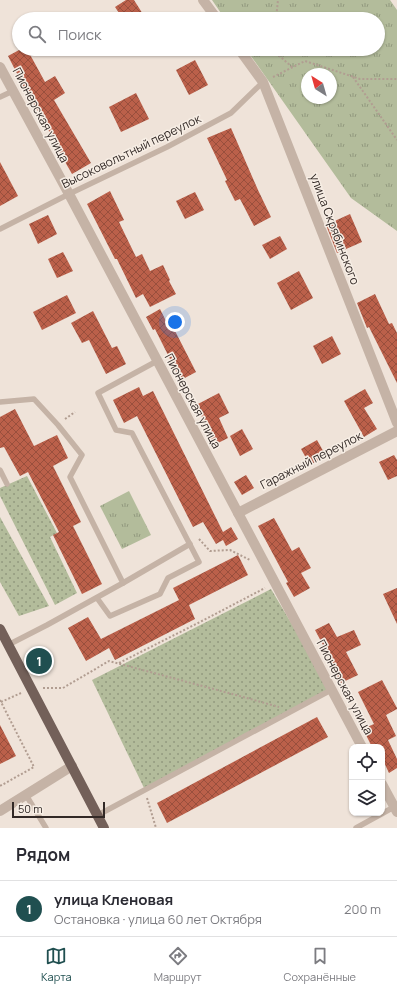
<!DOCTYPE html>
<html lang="ru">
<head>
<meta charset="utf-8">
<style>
	:root { --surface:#fff; --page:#f2f2f3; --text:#2b2b33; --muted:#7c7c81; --line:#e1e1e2; --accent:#204f50 }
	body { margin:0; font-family:Manrope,sans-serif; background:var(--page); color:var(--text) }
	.controls { position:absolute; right:12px; bottom:12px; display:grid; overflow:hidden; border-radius:8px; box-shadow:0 1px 3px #0004 }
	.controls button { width:36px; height:36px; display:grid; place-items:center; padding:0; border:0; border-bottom:1px solid var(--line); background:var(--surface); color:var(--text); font:20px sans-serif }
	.compass { position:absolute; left:301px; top:68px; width:36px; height:36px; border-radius:50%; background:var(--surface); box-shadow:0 1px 3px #0004; rotate:323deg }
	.scale { position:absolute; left:12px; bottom:10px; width:93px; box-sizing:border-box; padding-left:4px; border:2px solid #322926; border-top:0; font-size:11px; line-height:14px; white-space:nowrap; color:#322926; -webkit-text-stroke:3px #f7eee5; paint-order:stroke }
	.you { position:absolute; left:175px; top:322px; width:14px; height:14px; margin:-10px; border:3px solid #fff; border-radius:50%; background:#1a73e8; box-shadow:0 0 0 6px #1a73e833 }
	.badge { display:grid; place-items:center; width:26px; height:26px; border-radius:50%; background:var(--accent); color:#fff; font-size:13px; font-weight:700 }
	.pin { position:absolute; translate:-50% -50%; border:2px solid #fff; box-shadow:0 1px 4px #0006 }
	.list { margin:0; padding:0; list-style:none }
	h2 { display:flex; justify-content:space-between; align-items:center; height:52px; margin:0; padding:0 16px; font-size:17px }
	h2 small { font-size:13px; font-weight:400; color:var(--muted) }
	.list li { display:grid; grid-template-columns:26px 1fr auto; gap:12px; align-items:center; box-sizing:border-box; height:56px; padding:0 16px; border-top:1px solid var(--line) }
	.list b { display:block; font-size:15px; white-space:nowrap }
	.list p { margin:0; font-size:13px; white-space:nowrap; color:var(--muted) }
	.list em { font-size:13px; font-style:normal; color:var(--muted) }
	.icon { flex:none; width:22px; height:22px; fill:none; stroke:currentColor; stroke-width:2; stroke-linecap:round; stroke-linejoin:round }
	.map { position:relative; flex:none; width:397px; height:828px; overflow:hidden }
	.search { position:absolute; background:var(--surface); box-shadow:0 1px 3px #0004; left:12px; right:12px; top:12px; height:44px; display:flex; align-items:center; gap:10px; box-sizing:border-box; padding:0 14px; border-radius:22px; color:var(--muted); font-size:15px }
	.sheet { height:108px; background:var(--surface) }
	nav { display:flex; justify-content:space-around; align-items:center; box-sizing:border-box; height:56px; border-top:1px solid var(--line); background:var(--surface); font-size:11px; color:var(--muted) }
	nav a { display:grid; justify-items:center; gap:2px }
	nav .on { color:var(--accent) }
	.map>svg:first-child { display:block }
</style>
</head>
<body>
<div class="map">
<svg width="397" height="828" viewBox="0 0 397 828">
	<defs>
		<pattern id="grass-dots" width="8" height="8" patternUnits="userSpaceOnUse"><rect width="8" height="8" fill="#b3bc9b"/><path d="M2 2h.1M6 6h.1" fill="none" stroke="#92997e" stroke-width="1.8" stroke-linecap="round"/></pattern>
		<pattern id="park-tufts" width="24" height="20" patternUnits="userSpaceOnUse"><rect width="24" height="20" fill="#b3bc9b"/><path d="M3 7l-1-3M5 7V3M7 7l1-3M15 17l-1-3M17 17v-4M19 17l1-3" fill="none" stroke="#92997e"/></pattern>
		<pattern id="building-cross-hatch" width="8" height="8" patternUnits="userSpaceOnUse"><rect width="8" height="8" fill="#bb604a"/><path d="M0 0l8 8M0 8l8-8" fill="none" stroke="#994f3d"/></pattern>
	</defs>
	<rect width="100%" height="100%" fill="#efe3d9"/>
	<g fill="url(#grass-dots)">
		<polygon points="27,476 57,533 50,537 77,593 55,605 0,496 0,488"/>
		<polygon points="0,517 49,606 19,616 0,582"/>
		<polygon points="271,589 331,690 145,790 92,680"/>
	</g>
	<g fill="url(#park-tufts)" fill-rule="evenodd">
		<path d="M212,0H390L397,10V231L351,198L246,49H378V19H225ZM307,74H331V98H307Z"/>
		<polygon points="129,491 151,535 122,549 100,506"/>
	</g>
	<g fill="url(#building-cross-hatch)">
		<polygon points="126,0 134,0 146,19 123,19 115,7"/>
		<polygon points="21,49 27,49 45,82 55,76 65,93 54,100 91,163 72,174 52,139 53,139 41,116 27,93 8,56"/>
		<polygon points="195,60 208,85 189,95 176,70"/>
		<polygon points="136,93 149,119 121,132 109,107"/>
		<polygon points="231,128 258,190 271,217 254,226 240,199 235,201 225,181 227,180 207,138"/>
		<polygon points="0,162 18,196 0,206"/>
		<polygon points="110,191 124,220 119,222 136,257 142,254 150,271 163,265 170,280 169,281 176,294 150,307 143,294 136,298 117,259 115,259 87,204"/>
		<polygon points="195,192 204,210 185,219 176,201"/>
		<polygon points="350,214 362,242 337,253 326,225"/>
		<polygon points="48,215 57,234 38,244 29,224"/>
		<polygon points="280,236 287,249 270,259 262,245"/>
		<polygon points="63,252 73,271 57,278 48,259"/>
		<polygon points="299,271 313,298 291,310 277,283"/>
		<polygon points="375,294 389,324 392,323 397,333 397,383 369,327 367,328 357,303"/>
		<polygon points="67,295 76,313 42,330 33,312"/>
		<polygon points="160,309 170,329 173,327 196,372 181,380 173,365 155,329 153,330 146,317"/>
		<polygon points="93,311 112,348 117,346 126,364 106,374 89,340 82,343 71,323"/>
		<polygon points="332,336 341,354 322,364 313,346"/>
		<polygon points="139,387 143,396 153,391 223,532 231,527 238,539 226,546 223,540 216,544 203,522 193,527 137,416 124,423 113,400"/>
		<polygon points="365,389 373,403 364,408 377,429 364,437 344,401"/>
		<polygon points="219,393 229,413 219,418 228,438 214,445 206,428 207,427 196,405"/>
		<polygon points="15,409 34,446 57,435 68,458 53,466 81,522 73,526 102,584 82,594 53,535 59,532 28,472 20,476 4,447 0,448 0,417"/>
		<polygon points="242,429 253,449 240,456 230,436"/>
		<polygon points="317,440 326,456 310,465 301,449"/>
		<polygon points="394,455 397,460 397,476 388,480 379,462"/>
		<polygon points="246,475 254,488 242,495 234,482"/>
		<polygon points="274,518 292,551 299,547 311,568 301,573 310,588 294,597 286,583 288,582 258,526"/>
		<polygon points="238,555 248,575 189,605 195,619 115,660 109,648 86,661 68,628 88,617 101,639 179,600 173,588"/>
		<polygon points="397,588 397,624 383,594"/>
		<polygon points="329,623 337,637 354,630 361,645 346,652 358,675 341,683 331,663 332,662 315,630"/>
		<polygon points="382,680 397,708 397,709 386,715 396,736 388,740 397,759 397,768 389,773 382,758 382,747 372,747 363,729 374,724 358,692"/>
		<polygon points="317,717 328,737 167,823 157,803"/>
		<polygon points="0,725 16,756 0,764"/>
	</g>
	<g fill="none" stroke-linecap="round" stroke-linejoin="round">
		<g stroke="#b19d91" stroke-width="2" stroke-dasharray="2 2" stroke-linecap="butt">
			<polyline points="276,19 278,0"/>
			<polyline points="275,49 275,52 292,67"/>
			<polyline points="273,77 305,61 360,79 397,79"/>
			<polyline points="353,77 397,140"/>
			<polyline points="65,419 75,412"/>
			<polyline points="199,539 210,551 230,550 250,560"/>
			<polyline points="119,663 200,622 265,588"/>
			<polyline points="43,688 63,688 109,661 236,695 279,707"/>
			<polyline points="0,700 34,767 0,786"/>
			<polyline points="1,702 21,693"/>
			<polyline points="147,798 156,828"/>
		</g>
		<g stroke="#c5b3a6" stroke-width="5.5">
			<polyline points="0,97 13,91"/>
			<polyline points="0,229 69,194 167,147 231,113 263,82"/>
			<polyline points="0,402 34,399 58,425 82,455 70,477 123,583 47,625 8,645"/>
			<polyline points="0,470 7,484"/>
			<polyline points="123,583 190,544"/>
			<polyline points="97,598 110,616 160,594 168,578 199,562 132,433 116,430 98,393 157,361"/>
			<polyline points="26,795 46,828"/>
			<polyline points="98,815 331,690"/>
			<polyline points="356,828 394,807"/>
		</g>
		<g stroke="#c5b3a6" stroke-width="10">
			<polyline points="203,0 217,19"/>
			<polyline points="239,49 263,82 397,423"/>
			<polyline points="0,67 69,194 362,747"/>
			<polyline points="238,513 397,431"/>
			<polyline points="382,784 397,812"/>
			<polyline points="0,811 72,766"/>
		</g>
		<polyline stroke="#736059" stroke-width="10" points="0,629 104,828"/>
	</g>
	<g text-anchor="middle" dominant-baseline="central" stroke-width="3" stroke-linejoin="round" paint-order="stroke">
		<g font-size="12" fill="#322926" stroke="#f7eee5">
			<text transform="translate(41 115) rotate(62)">Пионерская улица</text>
			<text transform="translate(131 151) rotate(-26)">Высоковольтный переулок</text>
			<text transform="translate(335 229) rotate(69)">улица Скрябинского</text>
			<text transform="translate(193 401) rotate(62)">Пионерская улица</text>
			<text transform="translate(311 460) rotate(-27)">Гаражный переулок</text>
			<text transform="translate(345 687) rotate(62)">Пионерская улица</text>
		</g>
	</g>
</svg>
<div class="controls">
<button><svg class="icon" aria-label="locate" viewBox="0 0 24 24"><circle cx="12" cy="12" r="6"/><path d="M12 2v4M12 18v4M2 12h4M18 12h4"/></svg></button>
<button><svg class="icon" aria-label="layers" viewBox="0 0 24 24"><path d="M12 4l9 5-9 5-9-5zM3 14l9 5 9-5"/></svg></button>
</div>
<svg class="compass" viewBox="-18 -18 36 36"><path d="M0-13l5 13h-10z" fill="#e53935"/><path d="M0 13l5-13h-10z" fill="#7c7c81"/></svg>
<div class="scale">50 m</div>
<div class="you"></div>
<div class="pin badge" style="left:39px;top:661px">1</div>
<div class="search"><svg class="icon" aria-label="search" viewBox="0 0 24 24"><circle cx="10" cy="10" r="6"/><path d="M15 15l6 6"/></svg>Поиск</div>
</div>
<section class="sheet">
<h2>Рядом<small></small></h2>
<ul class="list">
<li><span class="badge">1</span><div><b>улица Кленовая</b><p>Остановка · улица 60 лет Октября</p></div><em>200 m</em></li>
</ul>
</section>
<nav>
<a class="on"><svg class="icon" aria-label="map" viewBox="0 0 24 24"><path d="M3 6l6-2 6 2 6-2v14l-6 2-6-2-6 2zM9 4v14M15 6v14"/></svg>Карта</a>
<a><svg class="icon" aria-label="directions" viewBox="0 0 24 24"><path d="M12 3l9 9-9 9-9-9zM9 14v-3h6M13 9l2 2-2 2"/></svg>Маршрут</a>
<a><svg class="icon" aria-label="saved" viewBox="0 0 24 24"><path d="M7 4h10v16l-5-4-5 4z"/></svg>Сохранённые</a>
</nav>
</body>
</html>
